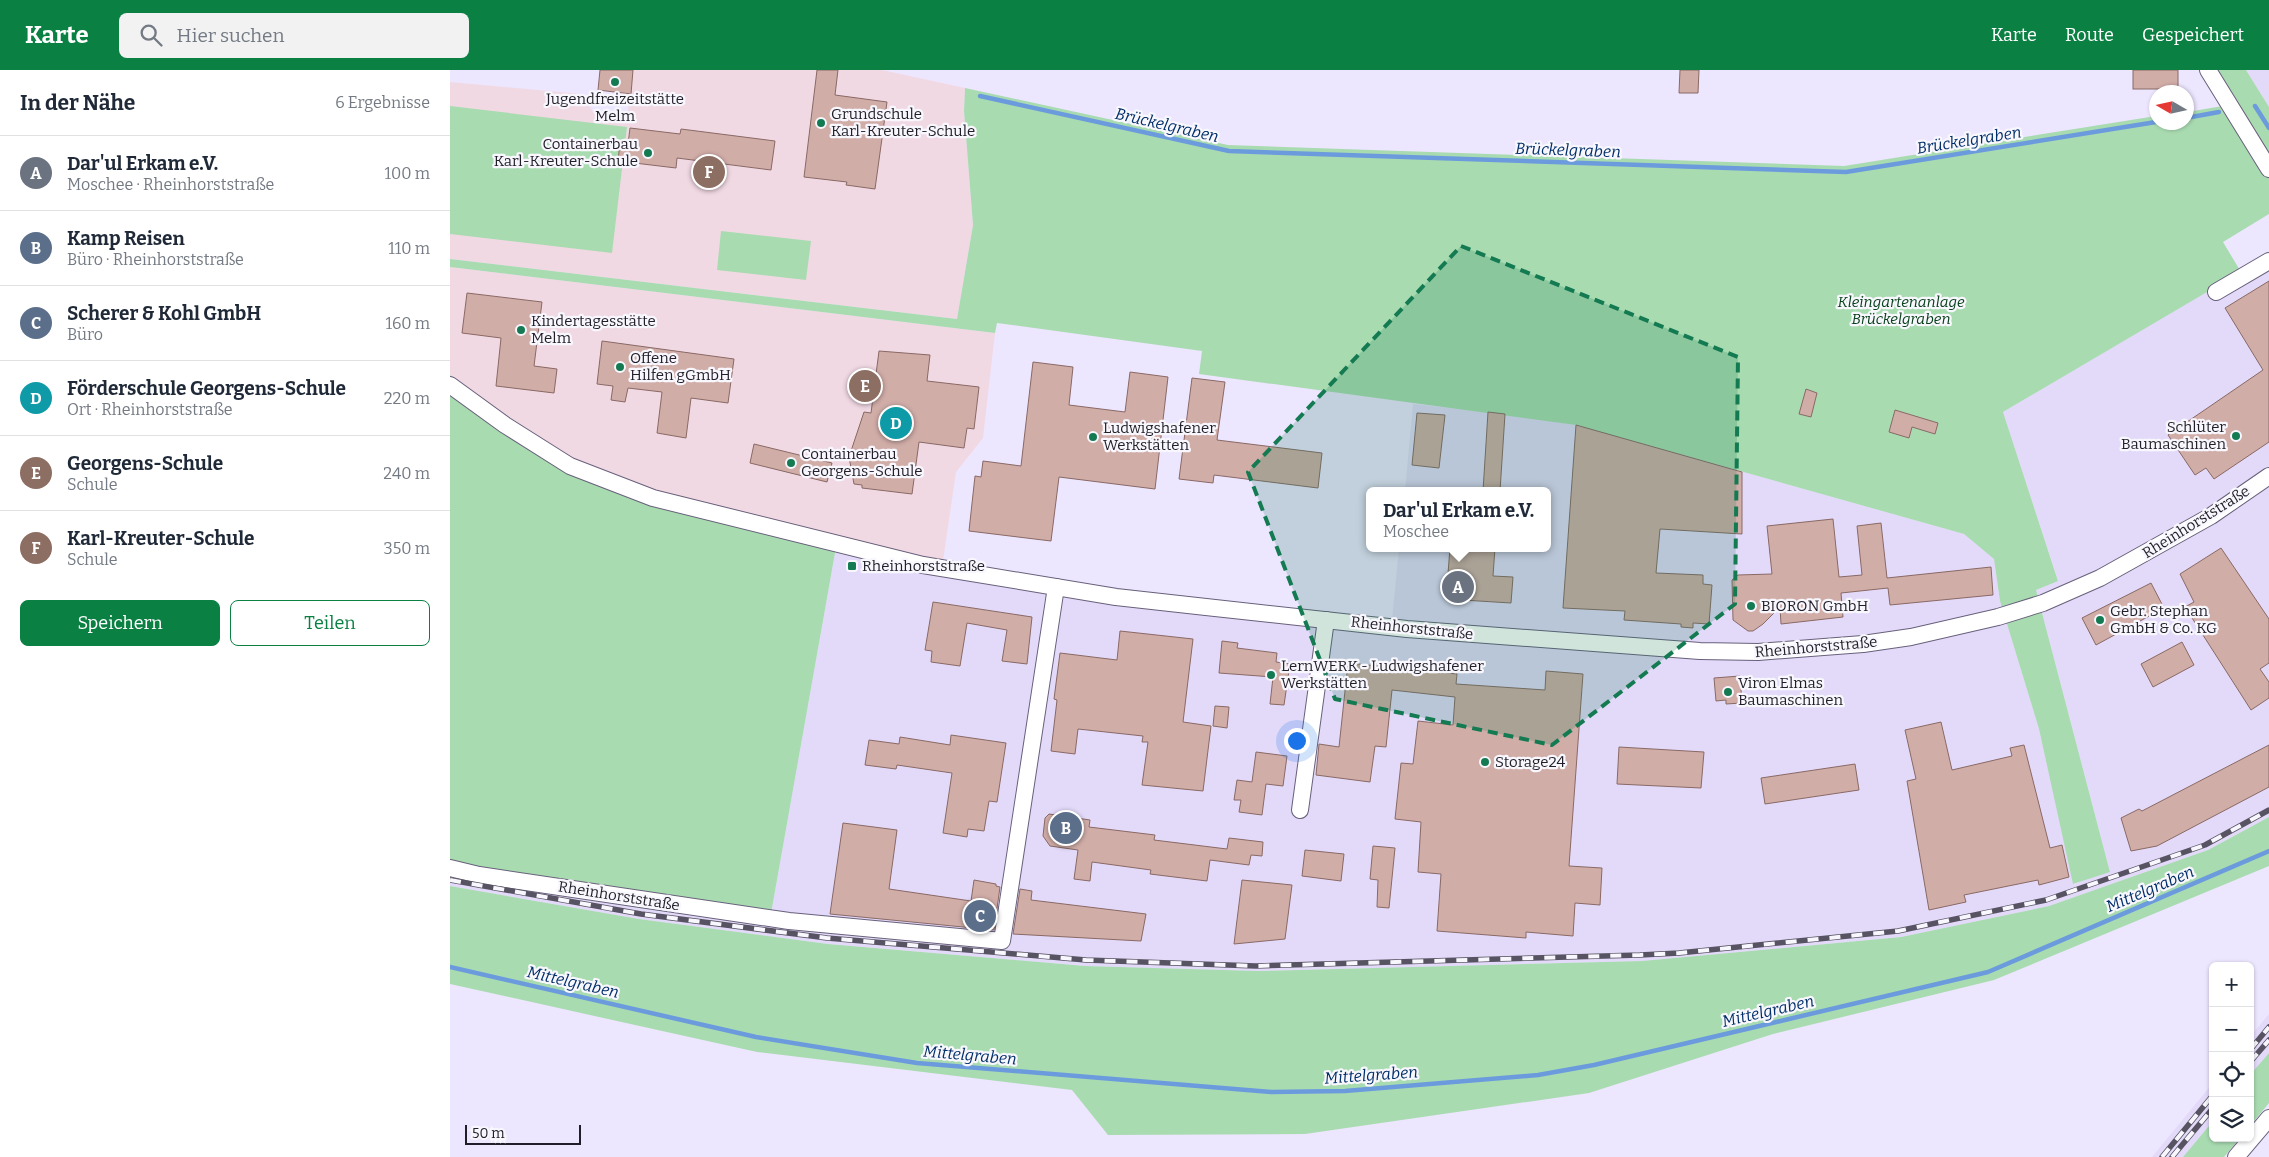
<!DOCTYPE html>
<html lang="de">
<head>
<meta charset="utf-8">
<style>
	:root { --surface:#fff; --page:#f2f2f3; --text:#1f2937; --muted:#747a83; --line:#e0e1e3; --accent:#0b8043 }
	body { margin:0; font-family:Bitter,serif; background:var(--page); color:var(--text) }
	.controls { position:absolute; right:15px; bottom:15px; display:grid; overflow:hidden; border-radius:8px; box-shadow:0 1px 4px #0004 }
	.controls button { width:45px; height:45px; display:grid; place-items:center; padding:0; border:0; border-bottom:1px solid var(--line); background:var(--surface); color:var(--text); font:25px sans-serif }
	.compass { position:absolute; left:1699px; top:15px; width:45px; height:45px; border-radius:50%; background:var(--surface); box-shadow:0 1px 4px #0004; rotate:279deg }
	.scale { position:absolute; left:15px; bottom:12px; width:116px; box-sizing:border-box; padding-left:5px; border:2px solid #221e29; border-top:0; font-size:14px; line-height:18px; white-space:nowrap; color:#221e29; -webkit-text-stroke:4px #f8f7fd; paint-order:stroke }
	.you { position:absolute; left:846px; top:670px; width:18px; height:18px; margin:-12px; border:4px solid #fff; border-radius:50%; background:#1a73e8; box-shadow:0 0 0 8px #1a73e833 }
	.badge { display:grid; place-items:center; width:32px; height:32px; border-radius:50%; background:var(--accent); color:#fff; font-size:16px; font-weight:700 }
	.pin { position:absolute; translate:-50% -50%; border:2px solid #fff; box-shadow:0 1px 5px #0006 }
	.popup { position:absolute; left:916px; top:417px; width:185px; height:65px; box-sizing:border-box; display:grid; place-content:center; border-radius:8px; background:var(--surface); filter:drop-shadow(0 1px 4px #0005); font-size:16px; white-space:nowrap; color:var(--muted) }
	.popup b { font-size:19px; color:var(--text) }
	.popup::after { content:''; position:absolute; left:50%; top:100%; margin-left:-10px; border:10px solid transparent; border-top-color:var(--surface) }
	.list { margin:0; padding:0; list-style:none }
	h2 { display:flex; justify-content:space-between; align-items:center; height:65px; margin:0; padding:0 20px; font-size:21px }
	h2 small { font-size:16px; font-weight:400; color:var(--muted) }
	.list li { display:grid; grid-template-columns:32px 1fr auto; gap:15px; align-items:center; box-sizing:border-box; height:75px; padding:0 20px; border-top:1px solid var(--line) }
	.list b { display:block; font-size:19px; white-space:nowrap }
	.list p { margin:0; font-size:16px; white-space:nowrap; color:var(--muted) }
	.list em { font-size:16px; font-style:normal; color:var(--muted) }
	.actions { display:flex; gap:10px; padding:15px 20px }
	.actions a { flex:1; padding:11px 0; border:1px solid var(--accent); border-radius:8px; text-align:center; font-size:18px; color:var(--accent) }
	.actions .main { background:var(--accent); color:#fff }
	.icon { flex:none; width:28px; height:28px; fill:none; stroke:currentColor; stroke-width:2; stroke-linecap:round; stroke-linejoin:round }
	.map { position:relative; flex:none; width:1819px; height:1087px; overflow:hidden }
	header { display:flex; align-items:center; gap:30px; box-sizing:border-box; height:70px; padding:0 25px; background:var(--accent); color:#fff }
	header strong { font-size:24px }
	nav { display:flex; gap:28px; margin-inline-start:auto; font-size:18px }
	.search { width:350px; height:45px; background:var(--page); display:flex; align-items:center; gap:12px; box-sizing:border-box; padding:0 18px; border-radius:8px; color:var(--muted); font-size:19px }
	main { display:flex }
	aside { flex:1; background:var(--surface) }
	.map>svg:first-child { display:block }
</style>
</head>
<body>
<header>
<strong>Karte</strong>
<div class="search"><svg class="icon" aria-label="search" viewBox="0 0 24 24"><circle cx="10" cy="10" r="6"/><path d="M15 15l6 6"/></svg>Hier suchen</div>
<nav><a>Karte</a><a>Route</a><a>Gespeichert</a></nav>
</header>
<main>
<aside>
<h2>In der Nähe<small>6 Ergebnisse</small></h2>
<ul class="list">
<li><span class="badge" style="background:#6b7280">A</span><div><b>Dar'ul Erkam e.V.</b><p>Moschee · Rheinhorststraße</p></div><em>100 m</em></li>
<li><span class="badge" style="background:#5c6f8a">B</span><div><b>Kamp Reisen</b><p>Büro · Rheinhorststraße</p></div><em>110 m</em></li>
<li><span class="badge" style="background:#5c6f8a">C</span><div><b>Scherer &amp; Kohl GmbH</b><p>Büro</p></div><em>160 m</em></li>
<li><span class="badge" style="background:#0f9aa8">D</span><div><b>Förderschule Georgens-Schule</b><p>Ort · Rheinhorststraße</p></div><em>220 m</em></li>
<li><span class="badge" style="background:#8d6e63">E</span><div><b>Georgens-Schule</b><p>Schule</p></div><em>240 m</em></li>
<li><span class="badge" style="background:#8d6e63">F</span><div><b>Karl-Kreuter-Schule</b><p>Schule</p></div><em>350 m</em></li>
</ul>
<div class="actions"><a class="main">Speichern</a><a>Teilen</a></div>
</aside>
<div class="map">
<svg width="1819" height="1087" viewBox="0 0 1819 1087">
	<rect width="100%" height="100%" fill="#ede6ff"/>
	<g fill="#e3daf9">
		<polygon points="1796,0 1819,0 1819,37"/>
		<polygon points="1819,185 1819,747 1758,780 1599,836 1451,867 1192,891 808,901 635,896 378,874 189,849 0,816 0,805 189,838 319,855 388,466 467,486 608,510 754,529 942,550 949,478 1097,478 1097,421 955,421 963,334 1055,344 1126,355 1514,464 1544,488 1550,531 1589,659 1624,814 1660,801 1586,520 1608,510 1553,342"/>
		<polygon points="1819,944 1819,983 1800,1006 1800,967"/>
		<polygon points="1763,1013 1763,1051 1733,1087 1702,1087"/>
	</g>
	<g fill="#f1d9e4">
		<polygon points="177,0 432,0 515,18 514,41 523,155 507,249 0,189 0,12 131,24 146,46 177,49 183,4"/>
		<polygon points="0,197 545,263 533,368 506,402 493,491 273,439 206,420 123,389 59,347 0,305"/>
	</g>
	<g fill="#a9dbb1">
		<polygon points="1764,0 1796,0 1819,37 1819,144 1773,172 1791,202 1553,342 1608,511 1586,520 1660,802 1623,814 1589,659 1550,531 1544,489 1514,464 1126,355 749,304 752,281 547,253 545,263 0,197 0,189 507,249 523,155 514,41 515,18 778,75 1394,96 1706,46 1706,52 1736,52 1737,42 1785,34"/>
		<polygon points="0,36 177,57 162,183 0,164"/>
		<polygon points="271,161 361,171 356,210 267,200"/>
		<polygon points="0,305 59,347 123,389 206,420 273,439 388,466 319,855 189,838 0,805"/>
		<polygon points="1819,747 1819,796 1544,910 1323,964 1139,1023 855,1064 658,1065 622,1020 307,982 0,914 0,816 189,849 378,874 635,896 808,901 1192,891 1451,867 1599,836 1758,780"/>
		<polygon points="1819,983 1819,1033 1800,1056 1800,1005"/>
		<polygon points="1763,1051 1763,1068 1790,1068 1774,1087 1733,1087"/>
	</g>
	<g fill="none" stroke-linecap="round" stroke-linejoin="round">
		<g stroke="#6b9bdd" stroke-width="4.5">
			<polyline points="530,26 779,81 1396,102 1706,52"/>
			<polyline points="1805,36 1819,58"/>
			<polyline points="1736,48 1769,42"/>
			<polyline points="0,897 306,967 467,993 821,1022 895,1021 1088,1005 1144,995 1538,902 1819,781"/>
		</g>
	</g>
	<g fill="#d1ada8" stroke="#896965">
		<polygon points="150,0 183,0 181,24 148,20"/>
		<polygon points="367,0 388,0 385,25 437,32 425,119 396,115 397,112 354,107"/>
		<polygon points="1230,0 1249,0 1248,23 1229,23"/>
		<rect x="1683" y="0" width="45" height="19"/>
		<polygon points="180,58 230,64 231,59 325,71 321,100 227,88 226,98 168,91 170,73 178,74"/>
		<polygon points="1819,211 1819,372 1764,409 1756,398 1745,405 1718,365 1813,300 1775,238"/>
		<polygon points="17,223 92,232 84,296 107,299 104,323 46,316 51,268 12,263"/>
		<polygon points="152,271 284,289 278,333 241,328 236,368 207,363 212,322 178,318 175,332 161,330 163,316 147,314"/>
		<polygon points="429,281 480,285 477,311 529,317 524,359 517,358 514,378 469,372 462,424 412,418 412,415 404,414 399,387 414,342 421,343"/>
		<polygon points="583,292 623,297 619,335 675,342 680,302 718,307 705,419 609,407 601,471 519,461 525,406 531,407 533,391 571,396"/>
		<polygon points="742,308 775,312 767,370 872,383 868,418 764,405 763,413 729,409"/>
		<polygon points="1356,319 1367,323 1361,347 1349,344"/>
		<polygon points="1445,340 1488,353 1485,364 1462,357 1459,368 1439,362"/>
		<polygon points="1038,342 1055,344 1050,421 1033,421"/>
		<polygon points="967,343 995,345 989,398 962,395"/>
		<polygon points="1126,355 1292,402 1292,464 1210,459 1206,503 1253,505 1253,514 1262,515 1259,554 1243,553 1243,558 1231,557 1231,554 1174,550 1175,541 1113,538"/>
		<polygon points="304,374 382,393 377,412 300,393"/>
		<polygon points="1383,449 1389,507 1412,505 1407,456 1431,453 1437,508 1541,497 1543,525 1440,535 1438,518 1391,523 1393,547 1331,554 1330,537 1313,554 1303,561 1298,561 1283,550 1282,510 1288,505 1322,504 1317,456"/>
		<polygon points="1000,478 1045,478 1043,506 1063,507 1061,533 996,529"/>
		<polygon points="1771,478 1819,549 1819,593 1810,599 1819,612 1819,628 1801,640 1735,537 1744,532 1730,504"/>
		<polygon points="1701,513 1714,538 1646,575 1632,548"/>
		<polygon points="483,532 582,547 577,594 552,591 557,560 517,553 510,596 481,592 482,581 475,580"/>
		<polygon points="670,561 743,569 733,652 761,656 753,721 692,715 698,672 692,672 693,666 628,659 625,684 601,681 607,630 604,629 610,583 667,590"/>
		<polygon points="772,571 788,573 787,578 827,583 826,592 840,594 834,635 820,634 823,607 769,603"/>
		<polygon points="1732,572 1744,595 1703,617 1691,594"/>
		<polygon points="898,593 1007,604 1006,614 1095,620 1096,601 1133,604 1119,796 1152,798 1150,835 1125,833 1123,866 1076,862 1076,868 987,861 991,804 968,802 971,752 945,749 951,693 963,694 968,651 1003,655 1005,627 942,620 936,677 925,676 920,712 866,705 869,674 889,677"/>
		<polygon points="1290,606 1292,633 1276,634 1276,630 1266,631 1264,608"/>
		<polygon points="765,636 779,637 777,658 763,656"/>
		<polygon points="1491,652 1502,700 1562,686 1560,678 1574,675 1600,778 1612,775 1619,807 1589,815 1588,810 1514,825 1516,832 1479,840 1457,711 1466,709 1455,660"/>
		<polygon points="501,665 556,673 547,732 539,731 534,761 518,759 517,767 493,763 502,703 447,695 446,699 415,695 419,670 449,674 450,667 500,675"/>
		<polygon points="1819,675 1819,717 1707,776 1681,781 1671,748 1689,739 1692,741"/>
		<polygon points="1169,677 1254,682 1251,718 1167,714"/>
		<polygon points="806,682 837,686 833,716 816,714 812,745 789,742 791,730 784,730 787,710 802,712"/>
		<polygon points="1405,694 1409,720 1315,734 1311,708"/>
		<polygon points="599,744 640,750 639,757 705,765 704,770 777,779 779,768 813,772 812,786 801,785 799,795 760,790 757,811 700,804 701,800 642,792 640,811 624,809 628,780 600,776 593,766 595,748"/>
		<polygon points="393,753 447,760 439,819 521,831 524,810 546,814 546,816 550,817 544,860 380,844"/>
		<polygon points="923,776 945,778 939,838 927,837 928,810 920,809"/>
		<polygon points="855,780 894,784 891,811 852,806"/>
		<polygon points="792,810 842,815 835,869 784,874"/>
		<polygon points="570,819 582,821 581,830 696,844 691,871 563,864"/>
	</g>
	<g fill="none" stroke-linecap="round" stroke-linejoin="round">
		<defs>
			<g id="minor">
				<polyline points="1758,0 1819,99"/>
				<polyline points="1766,222 1819,191"/>
				<polyline points="0,315 55,355 120,396 203,428 473,495 666,527 756,537 957,559 1250,581 1308,582 1413,574 1461,567 1548,547 1593,533 1650,508 1761,446 1819,406"/>
				<polyline points="850,740 876,550"/>
				<polyline points="0,798 29,805 339,851 552,871 606,517"/>
				<polyline points="1786,1087 1819,1048"/>
			</g>
		</defs>
		<use href="#minor" stroke="#68607b" stroke-width="18"/>
		<use href="#minor" stroke="#fff" stroke-width="16"/>
		<defs>
			<g id="rail">
				<polyline points="0,810 191,844 377,868 636,890 806,896 1190,885 1229,883 1448,861 1596,830 1755,775 1819,740"/>
				<polyline points="1800,980 1819,957"/>
				<polyline points="1800,992 1819,970"/>
				<polyline points="1712,1087 1763,1025"/>
				<polyline points="1722,1087 1763,1038"/>
			</g>
		</defs>
		<use href="#rail" stroke="#585362" stroke-width="5.5"/>
		<use href="#rail" stroke="#f8f7fd" stroke-width="4" stroke-dasharray="11" stroke-linecap="butt"/>
	</g>
	<path fill="#147a52" fill-opacity="0.2" stroke="#147a52" stroke-width="4" stroke-dasharray="10 6" stroke-linejoin="round" d="M1011,176L1288,287L1285,534L1102,675L885,629L798,402Z"/>
	<g fill="#147a52" stroke="#f8f7fd" stroke-width="2">
		<circle cx="165" cy="12" r="5"/>
		<circle cx="371" cy="53" r="5"/>
		<circle cx="198" cy="83" r="5"/>
		<circle cx="71" cy="260" r="5"/>
		<circle cx="170" cy="297" r="5"/>
		<circle cx="1786" cy="366" r="5"/>
		<circle cx="643" cy="367" r="5"/>
		<circle cx="341" cy="393" r="5"/>
		<rect x="397" y="491" width="10" height="10" rx="2.5"/>
		<circle cx="1301" cy="536" r="5"/>
		<circle cx="1650" cy="550" r="5"/>
		<circle cx="821" cy="605" r="5"/>
		<circle cx="1278" cy="622" r="5"/>
		<circle cx="1035" cy="692" r="5"/>
	</g>
	<g text-anchor="middle" dominant-baseline="central" stroke-width="4.5" stroke-linejoin="round" paint-order="stroke">
		<g font-size="15" fill="#221e29" stroke="#f8f7fd" text-anchor="start">
			<text x="165" y="29" text-anchor="middle">Jugendfreizeitstätte<tspan x="165" dy="17">Melm</tspan></text>
			<text x="381" y="44">Grundschule<tspan x="381" dy="17">Karl-Kreuter-Schule</tspan></text>
			<text x="188" y="74" text-anchor="end">Containerbau<tspan x="188" dy="17">Karl-Kreuter-Schule</tspan></text>
			<text x="81" y="251">Kindertagesstätte<tspan x="81" dy="17">Melm</tspan></text>
			<text x="180" y="288">Offene<tspan x="180" dy="17">Hilfen gGmbH</tspan></text>
			<text x="1776" y="357" text-anchor="end">Schlüter<tspan x="1776" dy="17">Baumaschinen</tspan></text>
			<text x="653" y="358">Ludwigshafener<tspan x="653" dy="17">Werkstätten</tspan></text>
			<text x="351" y="384">Containerbau<tspan x="351" dy="17">Georgens-Schule</tspan></text>
			<text x="412" y="496">Rheinhorststraße</text>
			<text x="1311" y="536">BIORON GmbH</text>
			<text x="1660" y="541">Gebr. Stephan<tspan x="1660" dy="17">GmbH &amp; Co. KG</tspan></text>
			<text x="831" y="596">LernWERK - Ludwigshafener<tspan x="831" dy="17">Werkstätten</tspan></text>
			<text x="1288" y="613">Viron Elmas<tspan x="1288" dy="17">Baumaschinen</tspan></text>
			<text x="1045" y="692">Storage24</text>
		</g>
		<g font-size="15" font-style="italic" fill="#08411b" stroke="#f8f7fd">
			<text x="1451" y="232">Kleingartenanlage<tspan x="1451" dy="17">Brückelgraben</tspan></text>
		</g>
		<g font-size="15" fill="#221e29" stroke="#f8f7fd">
			<text transform="translate(1746 452) rotate(-32)">Rheinhorststraße</text>
			<text transform="translate(962 558) rotate(6)">Rheinhorststraße</text>
			<text transform="translate(1366 577) rotate(-5)">Rheinhorststraße</text>
			<text transform="translate(169 826) rotate(9)">Rheinhorststraße</text>
		</g>
		<g font-size="16" font-style="italic" fill="#002e68" stroke="#f8f7fd">
			<text transform="translate(717 55) rotate(13)">Brückelgraben</text>
			<text transform="translate(1519 70) rotate(-9)">Brückelgraben</text>
			<text transform="translate(1118 80) rotate(2)">Brückelgraben</text>
			<text transform="translate(1700 819) rotate(-23)">Mittelgraben</text>
			<text transform="translate(123 912) rotate(13)">Mittelgraben</text>
			<text transform="translate(1318 941) rotate(-13)">Mittelgraben</text>
			<text transform="translate(520 985) rotate(5)">Mittelgraben</text>
			<text transform="translate(921 1005) rotate(-4)">Mittelgraben</text>
		</g>
	</g>
</svg>
<div class="controls">
<button>+</button>
<button>−</button>
<button><svg class="icon" aria-label="locate" viewBox="0 0 24 24"><circle cx="12" cy="12" r="6"/><path d="M12 2v4M12 18v4M2 12h4M18 12h4"/></svg></button>
<button><svg class="icon" aria-label="layers" viewBox="0 0 24 24"><path d="M12 4l9 5-9 5-9-5zM3 14l9 5 9-5"/></svg></button>
</div>
<svg class="compass" viewBox="-18 -18 36 36"><path d="M0-13l5 13h-10z" fill="#e53935"/><path d="M0 13l5-13h-10z" fill="#747a83"/></svg>
<div class="scale">50 m</div>
<div class="you"></div>
<div class="pin badge" style="left:1008px;top:517px;background:#6b7280">A</div>
<div class="popup"><b>Dar'ul Erkam e.V.</b>Moschee</div>
<div class="pin badge" style="left:616px;top:758px;background:#5c6f8a">B</div>
<div class="pin badge" style="left:530px;top:846px;background:#5c6f8a">C</div>
<div class="pin badge" style="left:446px;top:353px;background:#0f9aa8">D</div>
<div class="pin badge" style="left:415px;top:316px;background:#8d6e63">E</div>
<div class="pin badge" style="left:259px;top:102px;background:#8d6e63">F</div>
</div>
</main>
</body>
</html>
